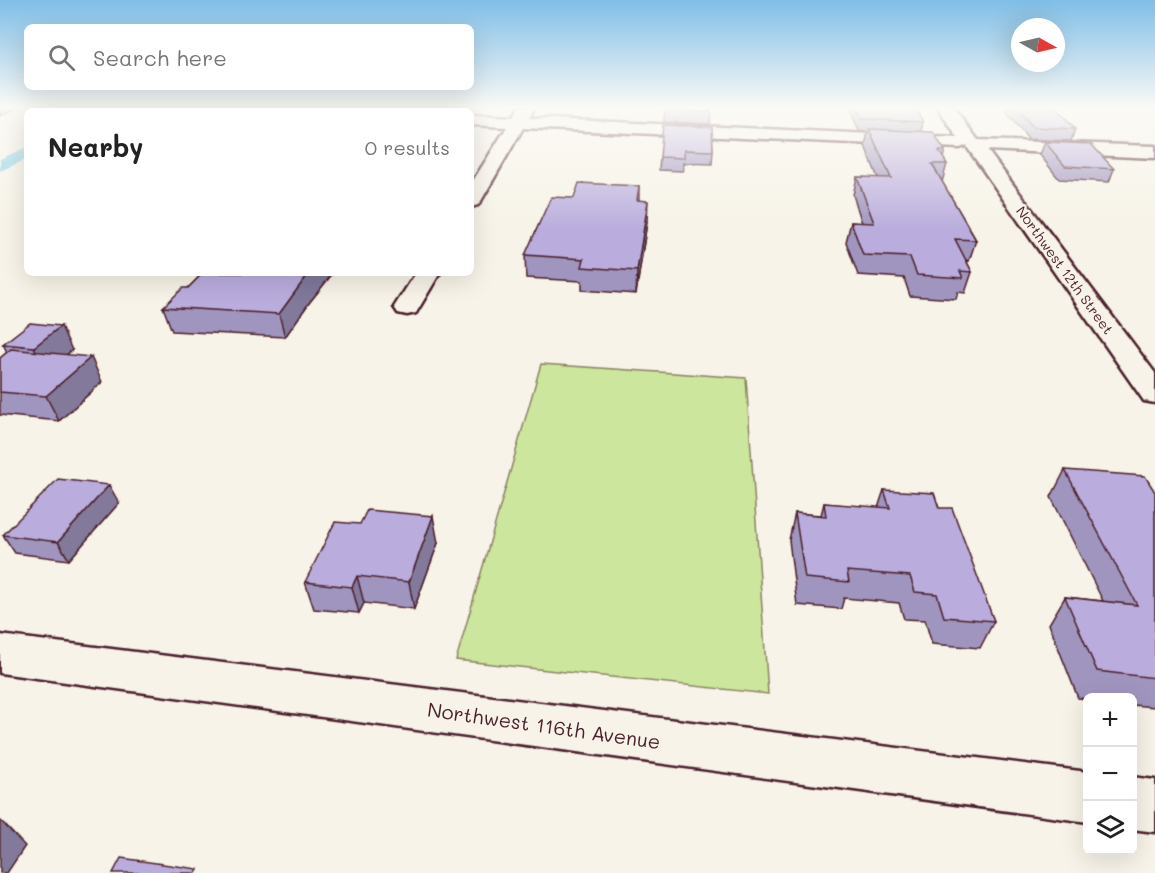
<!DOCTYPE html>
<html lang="en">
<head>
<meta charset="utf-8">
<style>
	:root { --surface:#fff; --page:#f6f6f6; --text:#222; --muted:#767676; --line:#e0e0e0 }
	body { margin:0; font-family:Mali,sans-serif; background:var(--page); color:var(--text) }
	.controls { position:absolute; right:18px; bottom:18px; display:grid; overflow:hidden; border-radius:9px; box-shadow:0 6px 24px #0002 }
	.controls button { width:54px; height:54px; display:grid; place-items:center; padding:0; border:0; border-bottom:2px solid var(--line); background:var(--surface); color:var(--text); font:30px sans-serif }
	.compass { position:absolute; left:1011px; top:18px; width:54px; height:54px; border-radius:50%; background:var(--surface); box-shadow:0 6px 24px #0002; rotate:98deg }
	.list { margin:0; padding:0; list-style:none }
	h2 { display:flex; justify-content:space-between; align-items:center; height:78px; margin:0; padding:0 24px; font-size:26px }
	h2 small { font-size:20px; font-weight:400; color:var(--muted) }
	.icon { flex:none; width:33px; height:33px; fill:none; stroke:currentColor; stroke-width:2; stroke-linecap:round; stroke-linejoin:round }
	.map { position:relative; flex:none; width:1155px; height:873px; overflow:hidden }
	.search { position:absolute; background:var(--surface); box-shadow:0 6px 24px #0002; left:24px; top:24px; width:450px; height:66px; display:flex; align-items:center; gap:15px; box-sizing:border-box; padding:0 21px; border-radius:9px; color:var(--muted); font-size:22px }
	.panel { position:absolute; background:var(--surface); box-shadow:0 6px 24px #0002; left:24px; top:108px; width:450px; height:168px; border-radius:9px }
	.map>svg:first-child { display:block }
</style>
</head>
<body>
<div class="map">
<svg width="1155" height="873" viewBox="0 0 1155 873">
	<rect width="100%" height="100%" fill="#f7f3e8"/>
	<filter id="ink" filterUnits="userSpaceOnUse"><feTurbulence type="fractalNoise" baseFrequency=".0167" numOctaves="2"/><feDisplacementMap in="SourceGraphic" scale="12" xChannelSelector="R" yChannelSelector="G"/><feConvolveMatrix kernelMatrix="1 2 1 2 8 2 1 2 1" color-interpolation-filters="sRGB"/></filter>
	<g filter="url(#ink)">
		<polygon fill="#cce69d" stroke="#8b8264" stroke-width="1.5" points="541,364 746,378 768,694 456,660"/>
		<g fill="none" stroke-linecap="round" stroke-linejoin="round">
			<g fill="#85cde6" fill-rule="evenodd">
				<polygon points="104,107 116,107 117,109 116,111 99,111"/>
				<polygon points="27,147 27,159 0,171 0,159"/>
			</g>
			<defs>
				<g id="street">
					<polygon points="168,107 276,107 282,111 173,111"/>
					<polygon points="519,107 535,107 529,118 958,138 937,107 953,107 978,140 1155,146 1155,158 987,150 1155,373 1155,403 1144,401 967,147 968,145 960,148 523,128 481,201 478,205 471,207 471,184 507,127 471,125 471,115 513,117"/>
					<polygon points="416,273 440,273 416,313 407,315 398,313 394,307"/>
					<polygon points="0,635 1088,772 1088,822 0,673"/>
					<polygon points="1132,777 1155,780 1155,832 1132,829"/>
				</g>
			</defs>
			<use href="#street" stroke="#4a1f2b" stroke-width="5"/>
			<use href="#street" fill="#f7f3e8" fill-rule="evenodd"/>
		</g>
		<g fill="#a095be" stroke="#4a1f2b" stroke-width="1.5">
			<polygon points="665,106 711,112 710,124 664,122"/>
			<polygon points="852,106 914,106 923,122 921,131 945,151 943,158 947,164 942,182 976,240 969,261 966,260 972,272 965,293 958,292 956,299 910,296 904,278 858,275 846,242 851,222 862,223 853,195 857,177 878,178 865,146 868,132 859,131 851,112"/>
			<polygon points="1010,106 1054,106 1075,129 1071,141 1028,139 1007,113"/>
			<polygon points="712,127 713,151 712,164 683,163 683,171 659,170 660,157"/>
			<polygon points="1045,142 1114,169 1109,182 1059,179 1040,155"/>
			<polygon points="639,186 639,200 647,222 636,294 582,290 582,281 526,278 525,255 574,198"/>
			<polygon points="203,273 333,273 309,303 285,337 172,331 163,307 188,288"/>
			<polygon points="3,344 72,350 66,355 102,382 59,421 0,415 0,358 7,352"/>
			<polygon points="1065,470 1155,492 1155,707 1132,705 1132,698 1088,698 1088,699 1078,698 1049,624 1065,597 1103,601 1051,497"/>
			<polygon points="884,490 939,508 994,621 980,648 932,644 925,620 904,619 899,603 844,598 841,609 797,605 789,540 795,513 821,515 824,503 878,508"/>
			<polygon points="119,503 69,560 15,553 3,535"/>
			<polygon points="438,543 414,609 364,603 359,613 314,609 305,582"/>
		</g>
		<g fill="#82799b" stroke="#4a1f2b" stroke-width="1.5">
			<polygon points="0,106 21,106 0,116"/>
			<polygon points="648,201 647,222 636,294 637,271"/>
			<polygon points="309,273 333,273 309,303 285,337 279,314"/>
			<polygon points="61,326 72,350 46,371 34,347"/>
			<polygon points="91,357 102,382 59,421 46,396"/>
			<polygon points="109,485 119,503 69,560 58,542"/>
			<polygon points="433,516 438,543 414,609 409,582"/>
			<polygon points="357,576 364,603 359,613 352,587"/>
			<polygon points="1,821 25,846 7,873 0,873 0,823"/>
		</g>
		<g fill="#baaddd" stroke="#4a1f2b" stroke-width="1.5">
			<polygon points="665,106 711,106 711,112 665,110"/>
			<polygon points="856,106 914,106 923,122 862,119"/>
			<polygon points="1015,106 1054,106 1075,129 1033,127"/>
			<polygon points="663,125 712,127 713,151 684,150 684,158 660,157"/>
			<polygon points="869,129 933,132 945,151 939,151 947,164 932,164 976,240 955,239 972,272 960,271 963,278 917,275 910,257 863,255 851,222 874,223 857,177 891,178"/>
			<polygon points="1045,142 1091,144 1114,169 1065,166"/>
			<polygon points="579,183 639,186 637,200 648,201 637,271 582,267 584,259 525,255 551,197 574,198"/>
			<polygon points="203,273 309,273 279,314 163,307 183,288 188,288"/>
			<polygon points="30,323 61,326 34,347 3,344"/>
			<polygon points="11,349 91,357 46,396 0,392 0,358"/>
			<polygon points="1065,470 1145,476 1155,492 1155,678 1097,671 1065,597 1137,605"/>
			<polygon points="58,479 109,485 58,542 3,535"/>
			<polygon points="884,490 934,493 939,508 952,508 994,621 944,617 937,594 915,592 910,576 847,571 849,582 805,578 795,513 826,516 824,503 890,508"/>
			<polygon points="367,510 433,516 409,582 357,576 352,587 305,582 335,522 360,524"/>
			<polygon points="121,858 198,869 196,873 113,873"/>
		</g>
	</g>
	<linearGradient id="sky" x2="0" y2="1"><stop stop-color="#80bee7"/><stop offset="0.47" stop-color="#fbfaf5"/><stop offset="1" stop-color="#fbfaf5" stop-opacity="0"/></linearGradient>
	<rect width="1155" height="229" fill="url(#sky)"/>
	<g text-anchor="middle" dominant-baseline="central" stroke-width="4.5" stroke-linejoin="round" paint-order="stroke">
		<g font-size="14" fill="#4a1f2b" stroke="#f7f3e8">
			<text transform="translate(1065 270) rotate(54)">Northwest 12th Street</text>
		</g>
		<g font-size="20" fill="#4a1f2b" stroke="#f7f3e8">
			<text transform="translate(544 725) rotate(8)">Northwest 116th Avenue</text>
		</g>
	</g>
</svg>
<div class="controls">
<button>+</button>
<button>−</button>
<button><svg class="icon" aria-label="layers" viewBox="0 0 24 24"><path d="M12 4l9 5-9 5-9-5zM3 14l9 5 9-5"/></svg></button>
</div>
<svg class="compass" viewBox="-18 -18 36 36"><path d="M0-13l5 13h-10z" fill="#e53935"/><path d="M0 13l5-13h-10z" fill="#767676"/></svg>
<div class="search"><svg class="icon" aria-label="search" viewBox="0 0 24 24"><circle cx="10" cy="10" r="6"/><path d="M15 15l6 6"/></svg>Search here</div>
<section class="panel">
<h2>Nearby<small>0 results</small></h2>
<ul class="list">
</ul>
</section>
</div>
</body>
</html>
